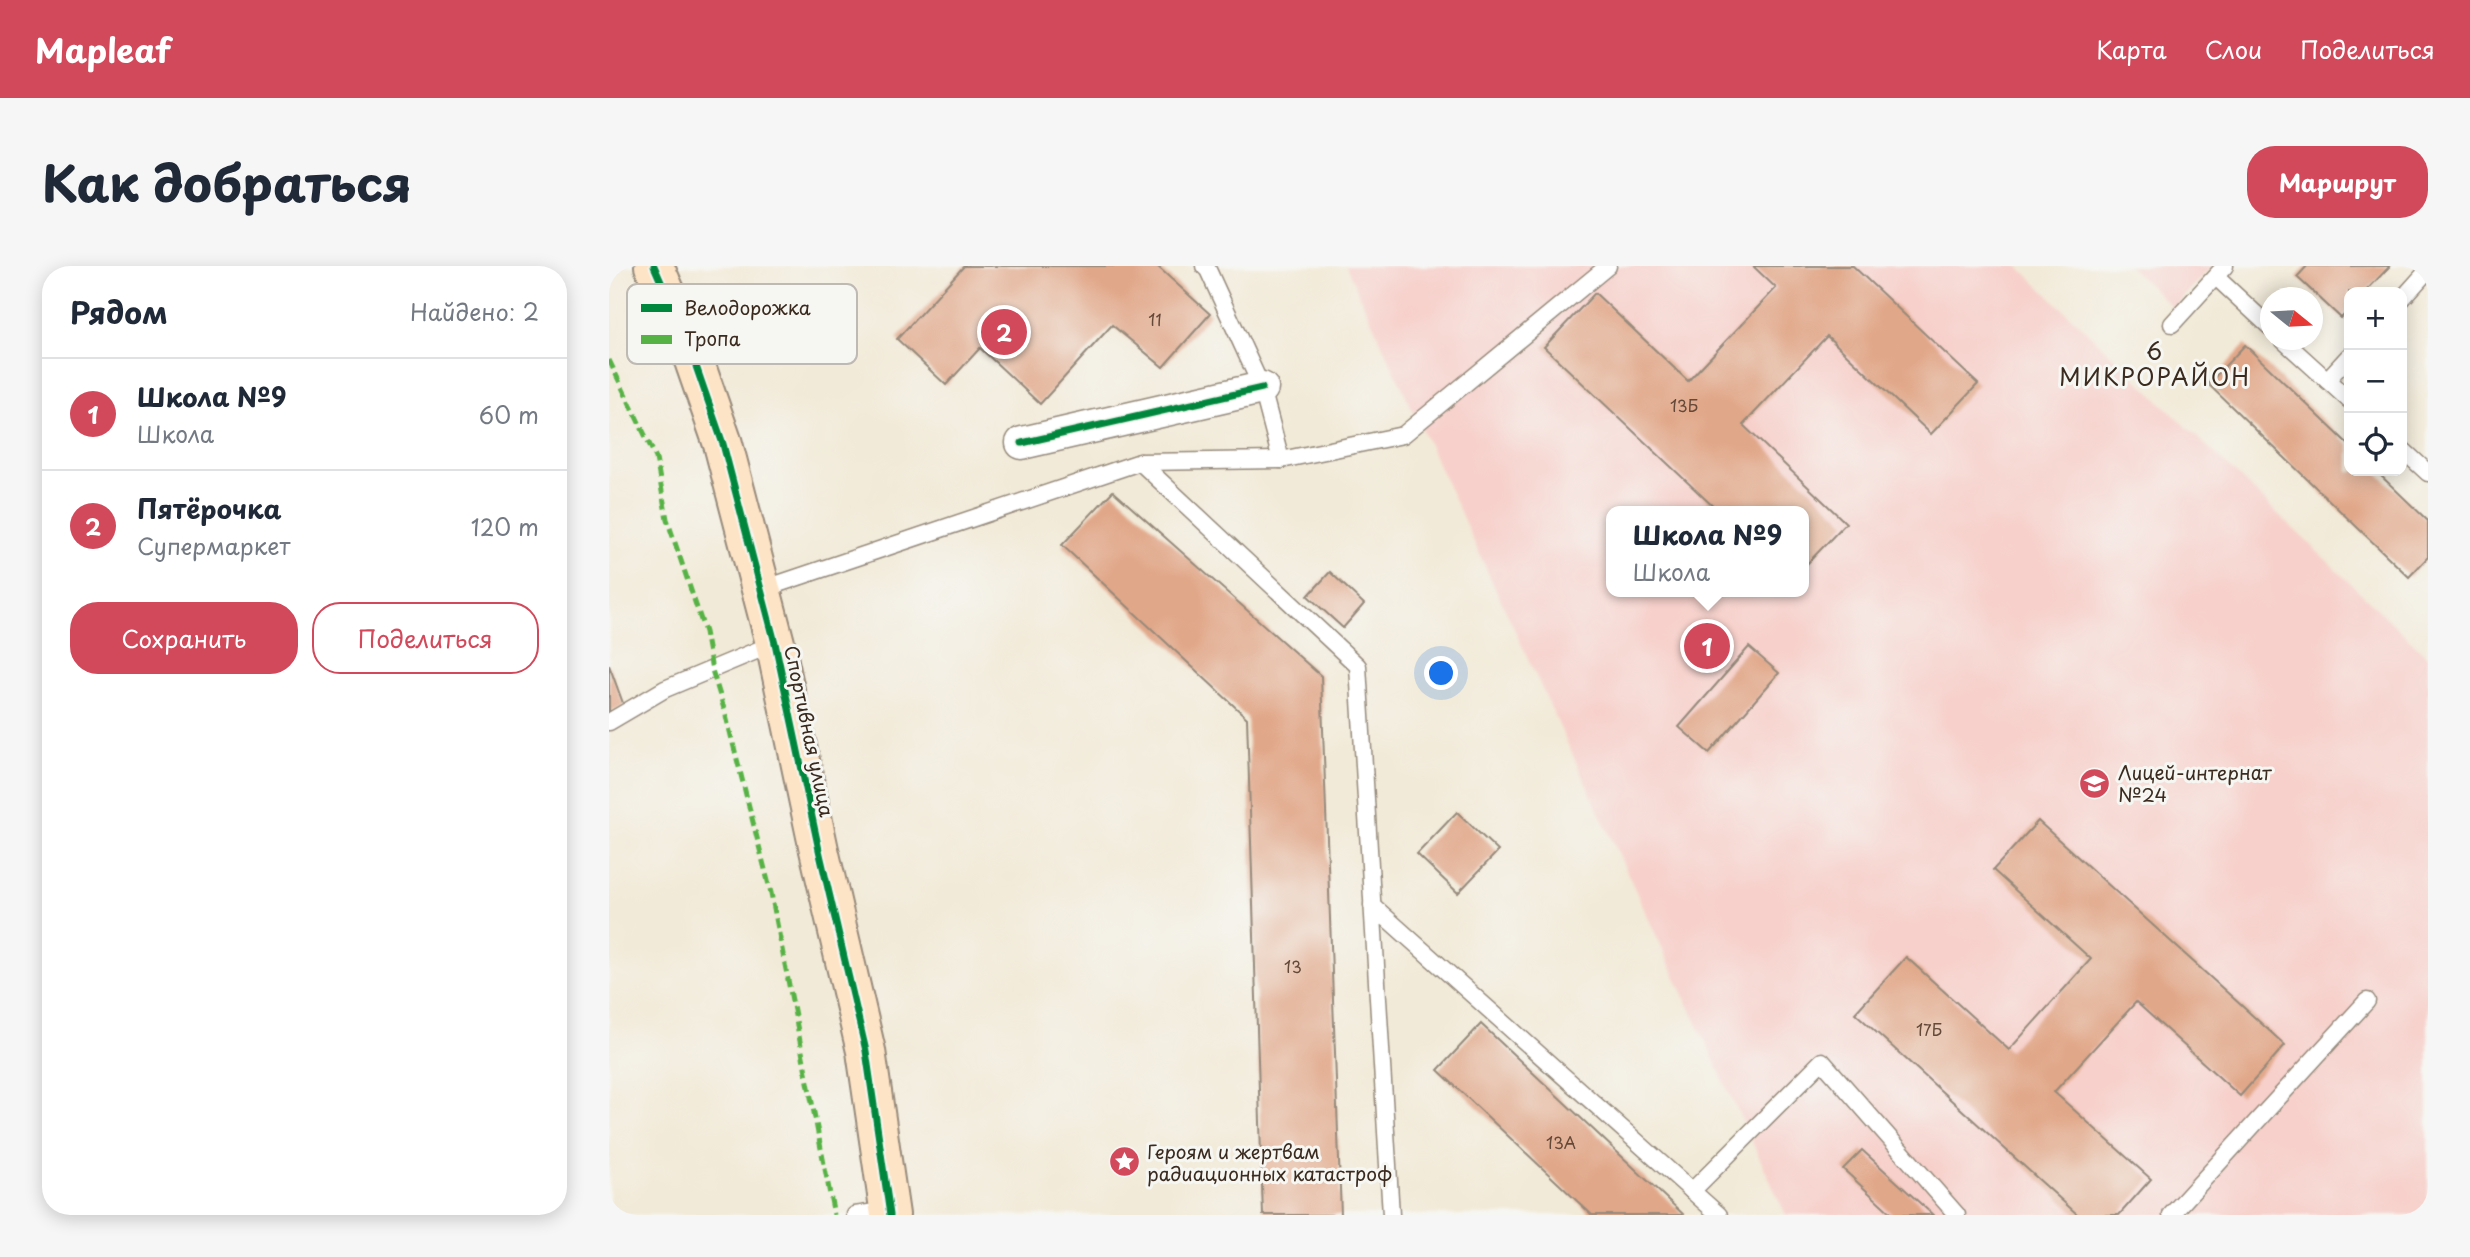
<!DOCTYPE html>
<html lang="ru">
<head>
<meta charset="utf-8">
<style>
	:root { --surface:#fff; --page:#f6f6f7; --text:#1f2937; --muted:#747a83; --line:#e0e1e3; --accent:#d1495b }
	body { margin:0; font-family:"Playpen Sans",sans-serif; background:var(--page); color:var(--text) }
	.controls { position:absolute; right:21px; top:21px; display:grid; overflow:hidden; border-radius:14px; box-shadow:0 4px 18px #0003 }
	.controls button { width:63px; height:63px; display:grid; place-items:center; padding:0; border:0; border-bottom:2px solid var(--line); background:var(--surface); color:var(--text); font:35px sans-serif }
	.compass { position:absolute; left:1651px; top:21px; width:63px; height:63px; border-radius:50%; background:var(--surface); box-shadow:0 4px 18px #0003; rotate:108deg }
	.you { position:absolute; left:833px; top:408px; width:24px; height:24px; margin:-18px; border:5px solid #fff; border-radius:50%; background:#1a73e8; box-shadow:0 0 0 10px #1a73e833 }
	.badge { display:grid; place-items:center; width:46px; height:46px; border-radius:50%; background:var(--accent); color:#fff; font-size:23px; font-weight:700 }
	.pin { position:absolute; translate:-50% -50%; border:4px solid #fff; box-shadow:0 2px 7px #0006 }
	.popup { position:absolute; left:997px; top:240px; width:203px; height:91px; box-sizing:border-box; display:grid; place-content:center; border-radius:14px; background:var(--surface); filter:drop-shadow(0 2px 5px #0005); font-size:23px; white-space:nowrap; color:var(--muted) }
	.popup b { font-size:26px; color:var(--text) }
	.popup::after { content:''; position:absolute; left:50%; top:100%; margin-left:-14px; border:14px solid transparent; border-top-color:var(--surface) }
	.list { margin:0; padding:0; list-style:none }
	h2 { display:flex; justify-content:space-between; align-items:center; height:91px; margin:0; padding:0 28px; font-size:30px }
	h2 small { font-size:23px; font-weight:400; color:var(--muted) }
	.list li { display:grid; grid-template-columns:46px 1fr auto; gap:21px; align-items:center; box-sizing:border-box; height:112px; padding:0 28px; border-top:2px solid var(--line) }
	.list b { display:block; font-size:26px; white-space:nowrap }
	.list p { margin:0; font-size:23px; white-space:nowrap; color:var(--muted) }
	.list em { font-size:23px; font-style:normal; color:var(--muted) }
	.actions { display:flex; gap:14px; padding:21px 28px }
	.actions a { flex:1; padding:16px 0; border:2px solid var(--accent); border-radius:28px; text-align:center; font-size:24px; color:var(--accent) }
	.actions .main { background:var(--accent); color:#fff }
	.icon { flex:none; width:38px; height:38px; fill:none; stroke:currentColor; stroke-width:2; stroke-linecap:round; stroke-linejoin:round }
	.map { position:relative; flex:none; width:1819px; height:949px; overflow:hidden; border-radius:28px }
	header { display:flex; align-items:center; gap:42px; box-sizing:border-box; height:98px; padding:0 35px; background:var(--accent); color:#fff }
	header strong { font-size:33px }
	nav { display:flex; gap:38px; margin-inline-start:auto; font-size:24px }
	.intro { display:flex; align-items:center; justify-content:space-between; box-sizing:border-box; height:168px; padding:0 42px }
	h1 { margin:0; font-size:49px }
	.button { padding:18px 32px; border-radius:28px; background:var(--accent); color:#fff; font-size:24px; font-weight:700 }
	main { display:flex; gap:42px; padding:0 42px }
	aside { flex:1; background:var(--surface); border-radius:28px; box-shadow:0 4px 18px #0003 }
	.map>svg:first-child { display:block }
</style>
</head>
<body>
<header>
<strong>Mapleaf</strong>
<nav><a>Карта</a><a>Слои</a><a>Поделиться</a></nav>
</header>
<div class="intro"><h1>Как добраться</h1><a class="button">Маршрут</a></div>
<main>
<aside>
<h2>Рядом<small>Найдено: 2</small></h2>
<ul class="list">
<li><span class="badge">1</span><div><b>Школа №9</b><p>Школа</p></div><em>60 m</em></li>
<li><span class="badge">2</span><div><b>Пятёрочка</b><p>Супермаркет</p></div><em>120 m</em></li>
</ul>
<div class="actions"><a class="main">Сохранить</a><a>Поделиться</a></div>
</aside>
<div class="map">
<svg width="1819" height="949" viewBox="0 0 1819 949">
	<rect width="100%" height="100%" fill="#f6f6f2"/>
	<filter id="ink" filterUnits="userSpaceOnUse"><feTurbulence type="fractalNoise" baseFrequency=".0143" numOctaves="2"/><feDisplacementMap in="SourceGraphic" scale="14" xChannelSelector="R" yChannelSelector="G"/><feConvolveMatrix kernelMatrix="1 2 1 2 8 2 1 2 1" color-interpolation-filters="sRGB"/></filter>
	<filter id="wash" filterUnits="userSpaceOnUse"><feTurbulence type="fractalNoise" baseFrequency=".00686" numOctaves="4" result="noise"/><feDisplacementMap in="SourceGraphic" scale="28" xChannelSelector="R" yChannelSelector="G"/><feGaussianBlur stdDeviation="1.57" result="paint"/><feColorMatrix in="noise" values="0 0 0 0 0 0 0 0 0 0 0 0 0 0 0 0 0 1.4 0 .05"/><feComposite in="paint" operator="in"/></filter>
	<g filter="url(#wash)">
		<rect width="100%" height="100%" fill="#f2ead8"/>
		<g fill="#f7d0cb" fill-rule="evenodd">
			<path d="M737,0H1409L1819,391V945L1815,949H1177ZM1002,245H1194V326H1002Z"/>
			<polygon points="1520,0 1603,0 1564,42"/>
		</g>
		<g id="blocks">
			<g fill="#e1a789">
				<polygon points="355,0 548,0 601,48 554,101 503,59 431,138 371,82 337,119 288,73"/>
				<polygon points="1144,0 1244,0 1369,118 1322,168 1218,70 1134,159 1237,257 1194,302 1194,245 1109,245 935,81 986,27 1079,115 1167,22"/>
				<polygon points="1698,0 1781,0 1756,26 1740,26 1740,44 1732,52 1688,11"/>
				<polygon points="1636,79 1740,179 1740,205 1767,205 1819,255 1819,291 1800,311 1599,118"/>
				<polygon points="504,225 712,410 732,949 654,949 638,452 453,279"/>
				<polygon points="721,306 755,338 734,362 699,330"/>
				<polygon points="1140,381 1170,407 1100,487 1070,461"/>
				<polygon points="0,399 15,440 0,446"/>
				<polygon points="848,546 889,585 849,627 808,588"/>
				<polygon points="1429,555 1676,779 1631,830 1527,736 1445,826 1542,913 1510,949 1469,949 1246,747 1297,691 1400,784 1482,693 1384,604"/>
				<polygon points="872,758 1075,949 983,949 829,804"/>
				<polygon points="1253,884 1324,949 1284,949 1234,903"/>
			</g>
		</g>
	</g>
	<g filter="url(#ink)">
		<use href="#blocks" fill-opacity="0" stroke="#968a7b" stroke-width="2"/>
		<g fill="none" stroke-linecap="round" stroke-linejoin="round">
			<defs>
				<g id="lane">
					<polyline points="595,0 599,4 653,122 672,194"/>
					<polyline points="1607,11 1661,61"/>
					<polyline points="1793,33 1819,4"/>
					<polyline points="1563,58 1616,0"/>
					<polyline points="1674,74 1740,134"/>
					<polyline points="1718,114 1740,90"/>
					<polyline points="1793,183 1819,207"/>
					<polyline points="531,196 672,194 794,169 999,0"/>
					<polyline points="151,324 531,196 749,400 782,949"/>
					<polyline points="0,456 56,423 166,377"/>
					<polyline points="763,639 1110,949"/>
					<polyline points="1083,925 1213,795 1348,949"/>
					<polyline points="246,949 280,944"/>
					<polyline points="1562,949 1758,735"/>
				</g>
				<polyline id="street" points="413,177 653,122"/>
				<polyline id="secondary" points="45,0 80,80 114,178 166,377 210,584 257,785 281,949"/>
			</defs>
			<use href="#lane" stroke="#968a7b" stroke-width="19"/>
			<use href="#street" stroke="#968a7b" stroke-width="35"/>
			<use href="#secondary" stroke="#968a7b" stroke-width="42"/>
			<use href="#lane" stroke="#fff" stroke-width="16"/>
			<use href="#street" stroke="#fff" stroke-width="32"/>
			<use href="#secondary" stroke="#fee4c6" stroke-width="38"/>
			<polyline stroke="#57b245" stroke-width="5" stroke-dasharray="10 5" stroke-linecap="butt" points="0,94 47,192 58,253 96,366 103,404 116,446 162,627 225,949"/>
			<defs>
				<g id="cycleway">
					<polyline points="45,0 80,80 114,178 166,377 210,584 257,785 281,949"/>
					<polyline points="413,177 653,122"/>
				</g>
			</defs>
			<use href="#cycleway" stroke="#f6f6f2" stroke-width="11"/>
			<use href="#cycleway" stroke="#00873e" stroke-width="7"/>
		</g>
	</g>
	<defs>
		<symbol id="school-disc" viewBox="-11 -11 22 22"><circle r="9.5" fill="#d1495b" stroke="#f6f6f2"/><path d="M0-5L7-2L0 1L-7-2ZM-4 1L0 2.5L4 1V4Q0 6-4 4Z" fill="#fff"/></symbol>
		<symbol id="sight-disc" viewBox="-11 -11 22 22"><circle r="9.5" fill="#d1495b" stroke="#f6f6f2"/><path d="M0-6L1.8-2.2L6-1.7L2.9 1.2L3.7 5.4L0 3.3L-3.7 5.4L-2.9 1.2L-6-1.7L-1.8-2.2Z" fill="#fff"/></symbol>
	</defs>
	<g fill-rule="evenodd">
		<use href="#school-disc" x="1468" y="500" width="35" height="35"/>
		<use href="#sight-disc" x="498" y="878" width="35" height="35"/>
	</g>
	<g text-anchor="middle" dominant-baseline="central" stroke-width="6" stroke-linejoin="round" paint-order="stroke">
		<g font-size="16" fill="#644939">
			<text x="546" y="53">11</text>
			<text x="1075" y="139">13Б</text>
			<text x="684" y="700">13</text>
			<text x="1320" y="763">17Б</text>
			<text x="952" y="876">13А</text>
		</g>
		<g font-size="19" fill="#3b2a1e" stroke="#f6f6f2">
			<text transform="translate(201 465) rotate(78)">Спортивная улица</text>
		</g>
		<g font-size="19" fill="#3b2a1e" stroke="#f6f6f2" text-anchor="start">
			<text x="1509" y="506">Лицей-интернат<tspan x="1509" dy="22">№24</tspan></text>
			<text x="538" y="885">Героям и жертвам<tspan x="538" dy="22">радиационных катастроф</tspan></text>
		</g>
		<g font-size="23" letter-spacing="2" fill="#3b2a1e" stroke="#f6f6f2">
			<text x="1546" y="84">6<tspan x="1546" dy="26">МИКРОРАЙОН</tspan></text>
		</g>
	</g>
	<rect x="18" y="18" width="230" height="80" rx="10" fill="#f6f6f2" stroke="#beb9b2" stroke-width="2"/>
	<rect x="32" y="38" width="31" height="8" fill="#00873e"/>
	<rect x="32" y="69" width="31" height="9" fill="#57b245"/>
	<g font-size="19" fill="#3b2a1e">
		<text x="75" y="49">Велодорожка</text>
		<text x="75" y="80">Тропа</text>
	</g>
</svg>
<div class="controls">
<button>+</button>
<button>−</button>
<button><svg class="icon" aria-label="locate" viewBox="0 0 24 24"><circle cx="12" cy="12" r="6"/><path d="M12 2v4M12 18v4M2 12h4M18 12h4"/></svg></button>
</div>
<svg class="compass" viewBox="-18 -18 36 36"><path d="M0-13l5 13h-10z" fill="#e53935"/><path d="M0 13l5-13h-10z" fill="#747a83"/></svg>
<div class="you"></div>
<div class="pin badge" style="left:1098px;top:380px">1</div>
<div class="popup"><b>Школа №9</b>Школа</div>
<div class="pin badge" style="left:395px;top:66px">2</div>
</div>
</main>
</body>
</html>
